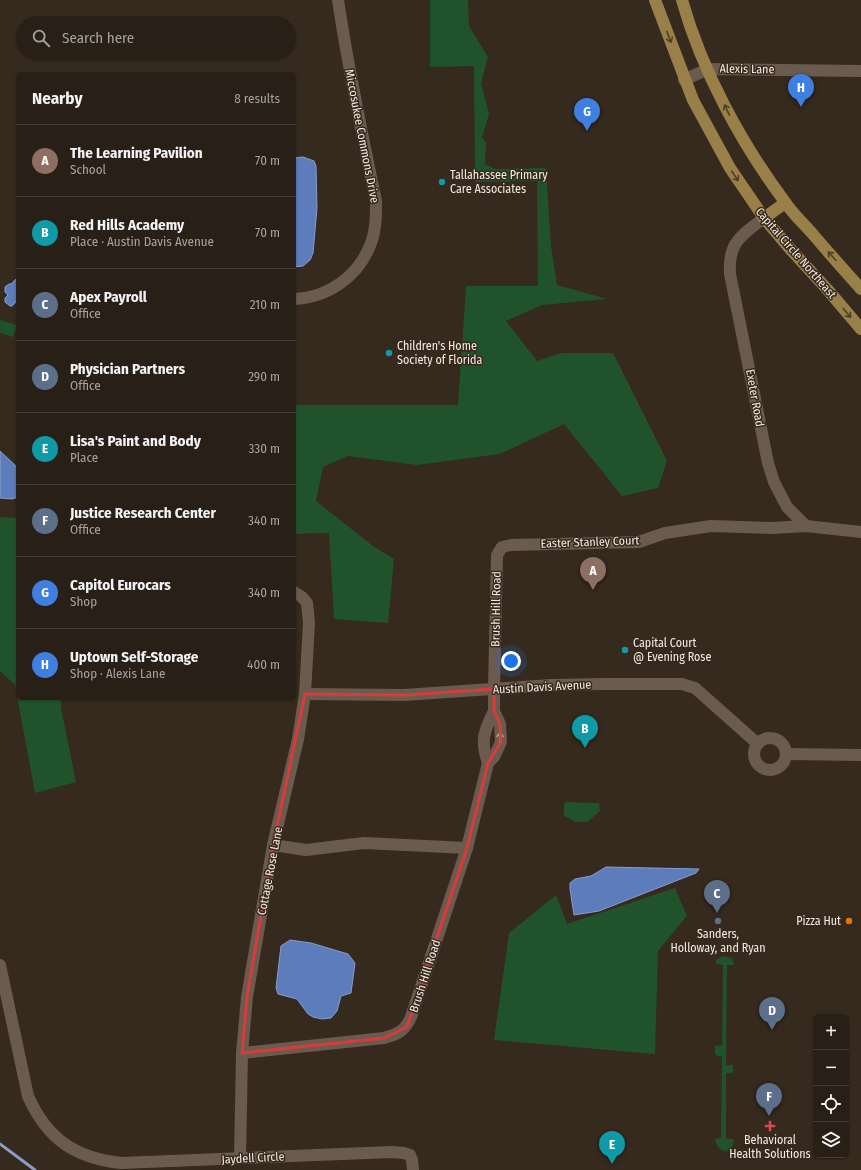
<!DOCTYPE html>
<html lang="en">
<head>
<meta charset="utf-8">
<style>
	:root { --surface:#281f16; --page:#30271f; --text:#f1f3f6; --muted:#a5a2a1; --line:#443d35; --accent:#0b8043 }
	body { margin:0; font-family:"Fira Sans Condensed",sans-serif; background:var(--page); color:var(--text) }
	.controls { position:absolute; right:12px; bottom:12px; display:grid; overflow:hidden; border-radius:6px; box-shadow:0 1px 3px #0004 }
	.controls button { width:36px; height:36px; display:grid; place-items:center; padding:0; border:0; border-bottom:1px solid var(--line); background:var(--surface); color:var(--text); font:20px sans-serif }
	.you { position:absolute; left:511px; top:661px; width:14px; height:14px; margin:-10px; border:3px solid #fff; border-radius:50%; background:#1a73e8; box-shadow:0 0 0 6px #1a73e833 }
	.badge { display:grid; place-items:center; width:26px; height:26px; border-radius:50%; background:var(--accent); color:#fff; font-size:13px; font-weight:700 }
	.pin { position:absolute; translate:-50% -33px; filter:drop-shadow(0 1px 2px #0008) }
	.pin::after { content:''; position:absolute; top:21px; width:14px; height:12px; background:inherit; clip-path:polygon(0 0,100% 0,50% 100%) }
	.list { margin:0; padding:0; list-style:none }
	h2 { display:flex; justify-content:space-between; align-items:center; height:52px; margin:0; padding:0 16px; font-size:17px }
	h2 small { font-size:13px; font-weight:400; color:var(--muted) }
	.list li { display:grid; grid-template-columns:26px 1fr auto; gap:12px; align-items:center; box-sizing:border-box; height:72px; padding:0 16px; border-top:1px solid var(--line) }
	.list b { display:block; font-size:15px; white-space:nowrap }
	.list p { margin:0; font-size:13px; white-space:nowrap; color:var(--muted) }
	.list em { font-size:13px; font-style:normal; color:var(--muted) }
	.icon { flex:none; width:22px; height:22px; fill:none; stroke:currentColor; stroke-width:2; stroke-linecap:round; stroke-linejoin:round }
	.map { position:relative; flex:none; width:861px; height:1170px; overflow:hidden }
	.search { position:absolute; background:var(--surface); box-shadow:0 1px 3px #0004; left:16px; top:16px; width:280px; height:44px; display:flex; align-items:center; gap:10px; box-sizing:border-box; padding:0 14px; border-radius:22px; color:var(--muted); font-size:15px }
	.panel { position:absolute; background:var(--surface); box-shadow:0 1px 3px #0004; left:16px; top:72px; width:280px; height:628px; border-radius:6px }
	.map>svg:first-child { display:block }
</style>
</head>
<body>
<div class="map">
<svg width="861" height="1170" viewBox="0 0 861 1170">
	<rect width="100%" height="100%" fill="#36291d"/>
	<g fill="#20532b">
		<polygon points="430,0 468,0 469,26 488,57 481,83 489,114 482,137 486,142 485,164 495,169 546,168 551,246 557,285 607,299 542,305 506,321 537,361 562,353 613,353 667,461 658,488 622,496 564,424 500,454 417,465 348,456 323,467 316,501 373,546 394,559 388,623 334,619 329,533 294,534 294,405 458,405 466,286 538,286 537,181 475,182 474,66 430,67"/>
		<polygon points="0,320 17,325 13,337 0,333"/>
		<polygon points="0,517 18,518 18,698 61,698 61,708 76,782 35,793 15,685 0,671"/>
		<polygon points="565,802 599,803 600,811 587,822 575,822 571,819 564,816 564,806"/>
		<polygon points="675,888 687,916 658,951 655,1054 494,1040 509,933 556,895 567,924"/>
		<path d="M722,956L732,958L734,965H727L726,1065H733V1073H726V1139H734C733,1157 717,1153 715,1139L721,1138L722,1057L715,1055V1046L722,1045L723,965L716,964V960Z"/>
	</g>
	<g fill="#5d7cbb" stroke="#8a9dc7">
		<polygon points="303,157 314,161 316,166 317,208 313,253 310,260 303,266 294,267 294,158"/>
		<polygon points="18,277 18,292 17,293 18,300 12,306 10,306 5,302 5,298 8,295 5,292 5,287 9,284 11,284"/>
		<polygon points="0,451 18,468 18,497 12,499 0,498"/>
		<polygon points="606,867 699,869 696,873 599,911 574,915 570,889 570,883 575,879 591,876"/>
		<polygon points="290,940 311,943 348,954 355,963 351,993 341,996 337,1011 331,1018 322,1019 313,1017 308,1014 297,999 278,994 276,988 281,946"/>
	</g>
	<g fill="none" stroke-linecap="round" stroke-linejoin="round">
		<polyline stroke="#8a9dc7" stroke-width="3" points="0,1144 35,1170"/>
		<g stroke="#6b5b4e" stroke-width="12">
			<polyline points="684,80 708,69 861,71"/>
			<path d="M764,218C741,236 728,242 730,274L768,463L774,482L787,507L806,526"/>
			<path d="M294,299C328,298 359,276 371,243C376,230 376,215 376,201C362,134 348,68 338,0"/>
			<polyline points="305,694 404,695 551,685 603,684 682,684 695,688 758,744"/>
			<circle cx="770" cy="754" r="16"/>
			<polyline points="787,754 861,755"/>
			<path d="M488,763C480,741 484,731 494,711"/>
			<polyline points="273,845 306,850 364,843 467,848"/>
			<path d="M0,965L28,1096C47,1139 75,1158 121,1163L392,1152L404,1153L410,1155L412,1160L413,1170"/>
			<path d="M242,1053L384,1038C398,1034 405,1031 411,1017L467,848L488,763L494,757L501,742L500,724L494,711V689L497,555L502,547L511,545L639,542L665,533L711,526L772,528L806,526L861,532"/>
			<polyline points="240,1158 242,1053 247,997 273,845 298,739 305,694 309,623 307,603 302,597 294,592"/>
		</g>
		<g stroke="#998049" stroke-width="12">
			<polyline points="655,0 693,100 730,168 764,218 792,251 827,289 861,329"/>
			<path d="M682,0C702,71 741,143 785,202C792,213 802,222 811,232C827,251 844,270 861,289"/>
			<polyline points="764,218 785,203"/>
		</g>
	</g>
	<defs><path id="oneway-shaft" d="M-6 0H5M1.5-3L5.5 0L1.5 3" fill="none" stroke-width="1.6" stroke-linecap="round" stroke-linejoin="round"/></defs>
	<g stroke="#4f3f28">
		<use href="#oneway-shaft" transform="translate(669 37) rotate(70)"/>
		<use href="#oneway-shaft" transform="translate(727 110) rotate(-116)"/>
		<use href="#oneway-shaft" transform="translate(735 176) rotate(56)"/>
		<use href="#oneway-shaft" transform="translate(832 256) rotate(-132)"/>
		<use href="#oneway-shaft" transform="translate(847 313) rotate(50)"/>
	</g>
	<use stroke="#b0a298" href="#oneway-shaft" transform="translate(500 738) rotate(-87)"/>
	<path fill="none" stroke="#d93b3b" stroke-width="3" stroke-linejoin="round" d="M494,689V711L500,724L501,742L488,763L467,848L407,1027L384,1038L242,1053L247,997L273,845L305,694L404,695Z"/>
	<g fill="#0f9aa8" stroke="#36291d" stroke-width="1.5">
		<circle cx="442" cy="182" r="4"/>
		<circle cx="389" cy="353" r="4"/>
		<circle cx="625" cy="650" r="4"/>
	</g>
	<circle fill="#5c6f8a" stroke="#36291d" stroke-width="1.5" cx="718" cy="921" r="4"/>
	<circle fill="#e8710a" stroke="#36291d" stroke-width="1.5" cx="849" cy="921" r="4"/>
	<path fill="#e0444e" stroke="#36291d" stroke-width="1.5" d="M768 1120h4v4h4v4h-4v4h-4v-4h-4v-4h4z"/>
	<g text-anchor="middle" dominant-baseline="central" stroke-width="3" stroke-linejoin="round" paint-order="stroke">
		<g font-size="12" fill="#f4eae2" stroke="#36291d">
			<text transform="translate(747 69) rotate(1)">Alexis Lane</text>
			<text transform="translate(362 136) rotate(79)">Miccosukee Commons Drive</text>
			<text transform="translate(796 253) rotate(49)">Capital Circle Northeast</text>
			<text transform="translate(755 398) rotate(80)">Exeter Road</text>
			<text transform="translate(590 542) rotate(-2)">Easter Stanley Court</text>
			<text transform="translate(496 609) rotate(-89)">Brush Hill Road</text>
			<text transform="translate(542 687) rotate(-3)">Austin Davis Avenue</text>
			<text transform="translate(270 871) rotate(-79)">Cottage Rose Lane</text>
			<text transform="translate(425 976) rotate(-72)">Brush Hill Road</text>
			<text transform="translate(253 1158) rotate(-3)">Jaydell Circle</text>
		</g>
		<g font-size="12" fill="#f4eae2" stroke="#36291d" text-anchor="start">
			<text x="450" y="175">Tallahassee Primary<tspan x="450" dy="14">Care Associates</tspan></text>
			<text x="397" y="346">Children's Home<tspan x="397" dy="14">Society of Florida</tspan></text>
			<text x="633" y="643">Capital Court<tspan x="633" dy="14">@ Evening Rose</tspan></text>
			<text x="841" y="921" text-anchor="end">Pizza Hut</text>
			<text x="718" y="934" text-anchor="middle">Sanders,<tspan x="718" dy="14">Holloway, and Ryan</tspan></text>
			<text x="770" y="1140" text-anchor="middle">Behavioral<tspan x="770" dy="14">Health Solutions</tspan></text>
		</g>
	</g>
</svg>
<div class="controls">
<button>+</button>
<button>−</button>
<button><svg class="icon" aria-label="locate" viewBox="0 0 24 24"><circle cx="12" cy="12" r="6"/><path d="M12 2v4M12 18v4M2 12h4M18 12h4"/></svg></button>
<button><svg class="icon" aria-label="layers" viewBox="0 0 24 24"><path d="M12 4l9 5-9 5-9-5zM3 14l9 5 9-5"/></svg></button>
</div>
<div class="you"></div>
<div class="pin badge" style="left:593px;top:590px;background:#8d6e63">A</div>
<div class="pin badge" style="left:585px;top:748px;background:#0f9aa8">B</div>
<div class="pin badge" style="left:717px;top:913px;background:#5c6f8a">C</div>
<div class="pin badge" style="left:772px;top:1030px;background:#5c6f8a">D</div>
<div class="pin badge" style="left:612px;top:1164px;background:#0f9aa8">E</div>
<div class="pin badge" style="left:769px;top:1116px;background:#5c6f8a">F</div>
<div class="pin badge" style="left:587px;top:131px;background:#3f7fe0">G</div>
<div class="pin badge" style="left:801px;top:107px;background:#3f7fe0">H</div>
<div class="search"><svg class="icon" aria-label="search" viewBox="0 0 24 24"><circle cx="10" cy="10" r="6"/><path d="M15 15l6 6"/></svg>Search here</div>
<section class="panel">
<h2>Nearby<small>8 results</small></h2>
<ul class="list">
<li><span class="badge" style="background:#8d6e63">A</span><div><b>The Learning Pavilion</b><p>School</p></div><em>70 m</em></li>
<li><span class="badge" style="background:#0f9aa8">B</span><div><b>Red Hills Academy</b><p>Place · Austin Davis Avenue</p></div><em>70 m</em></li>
<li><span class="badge" style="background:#5c6f8a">C</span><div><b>Apex Payroll</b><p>Office</p></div><em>210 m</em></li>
<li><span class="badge" style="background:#5c6f8a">D</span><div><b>Physician Partners</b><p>Office</p></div><em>290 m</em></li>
<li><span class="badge" style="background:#0f9aa8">E</span><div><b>Lisa's Paint and Body</b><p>Place</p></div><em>330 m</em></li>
<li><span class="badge" style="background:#5c6f8a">F</span><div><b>Justice Research Center</b><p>Office</p></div><em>340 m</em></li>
<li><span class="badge" style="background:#3f7fe0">G</span><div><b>Capitol Eurocars</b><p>Shop</p></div><em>340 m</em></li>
<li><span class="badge" style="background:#3f7fe0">H</span><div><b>Uptown Self-Storage</b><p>Shop · Alexis Lane</p></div><em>400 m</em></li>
</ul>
</section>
</div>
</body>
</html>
